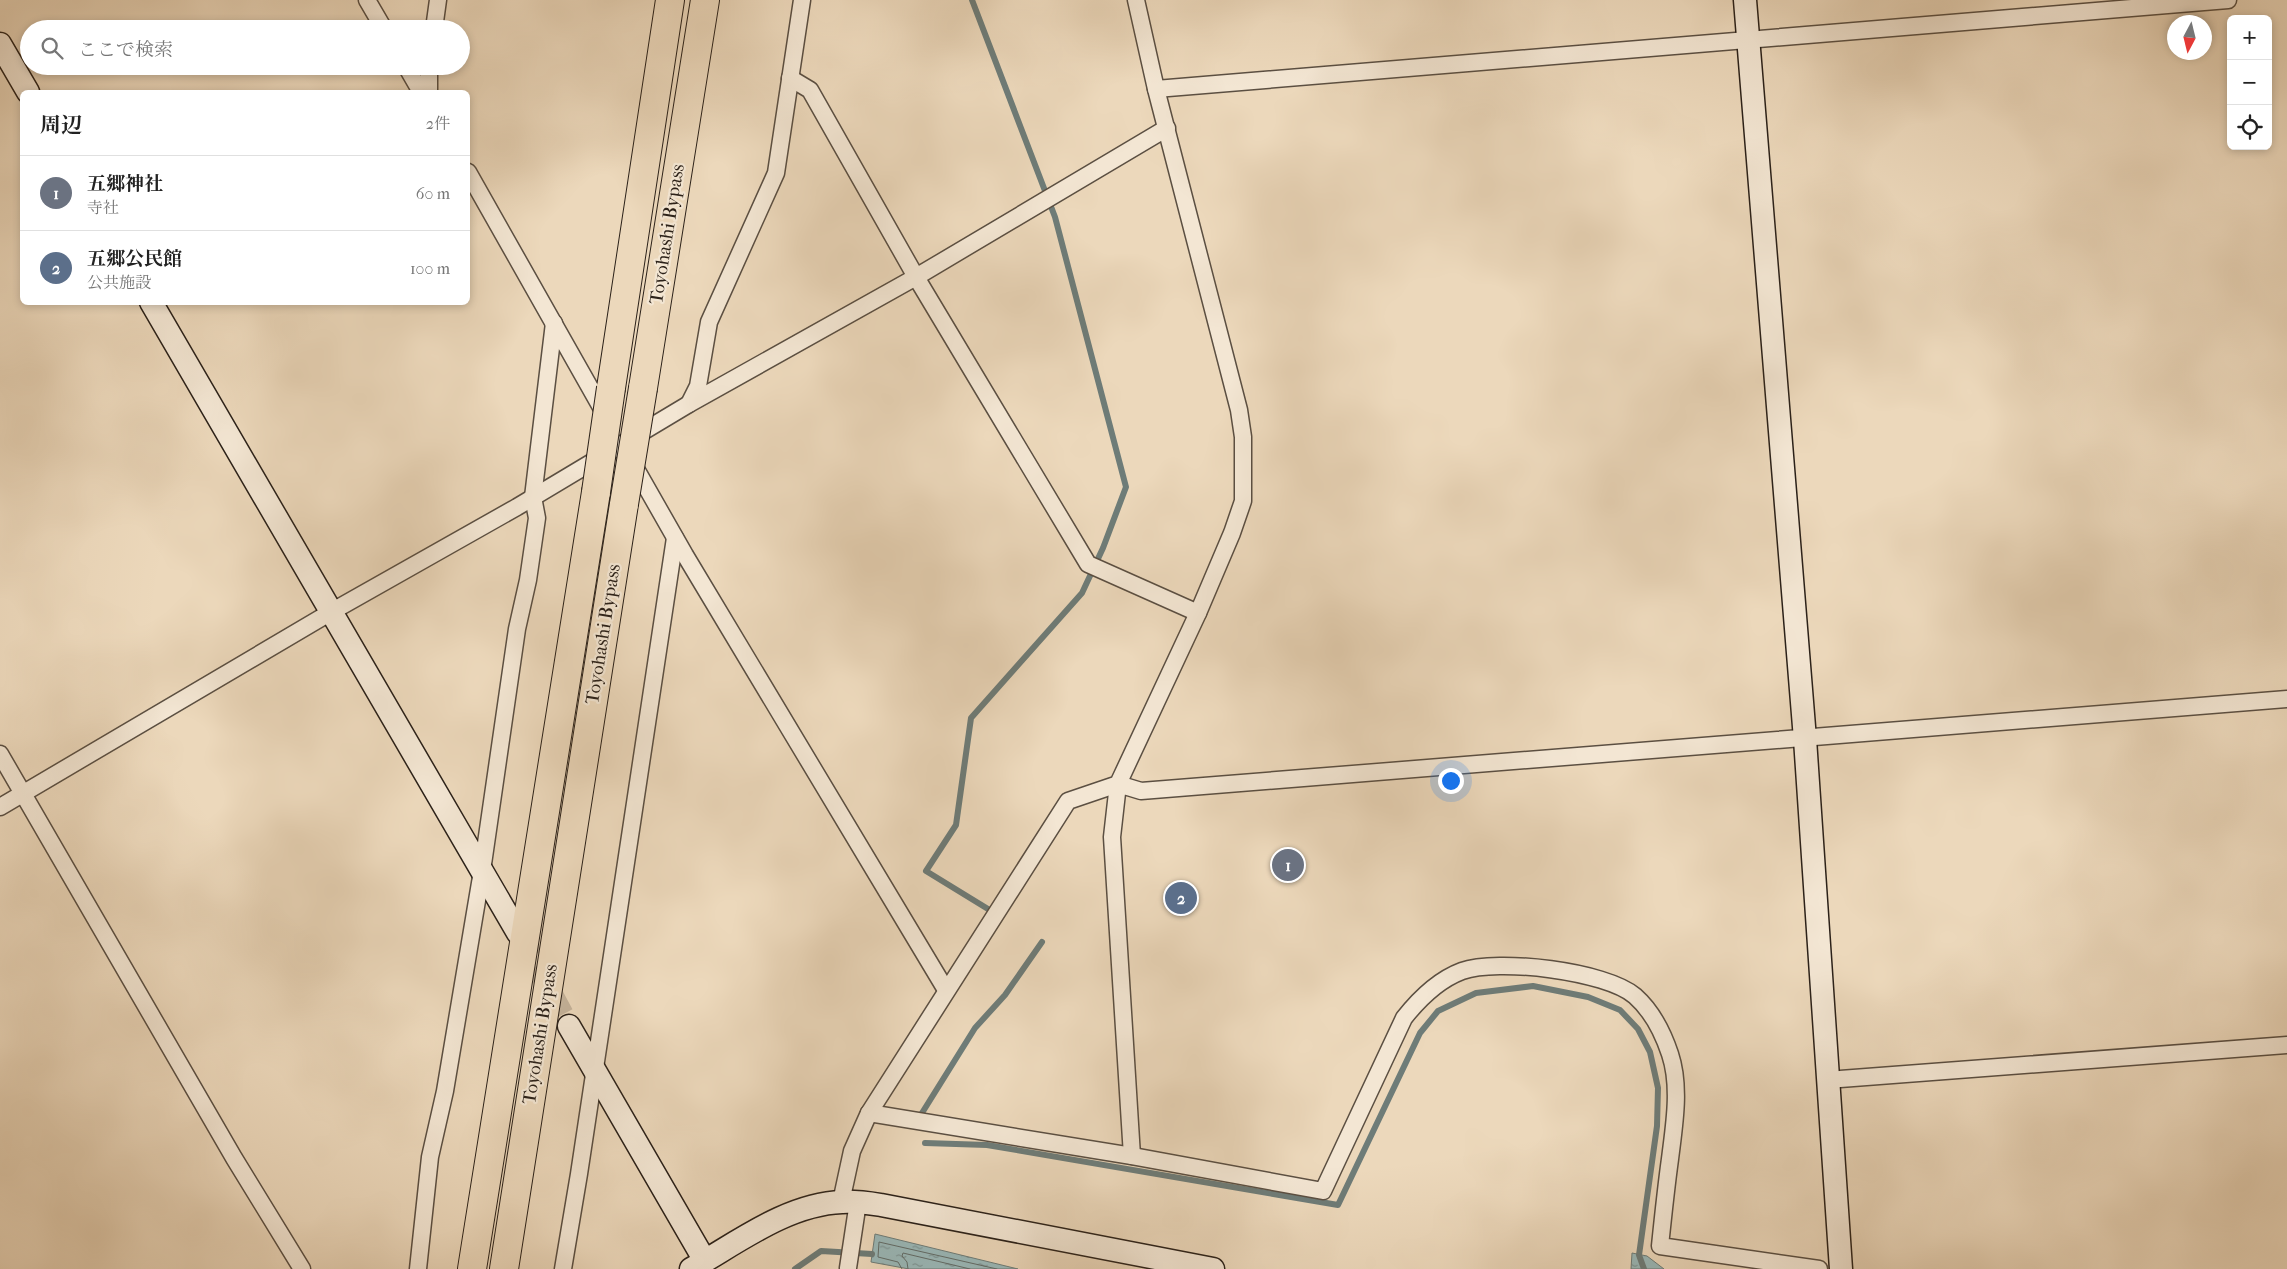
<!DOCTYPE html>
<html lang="ja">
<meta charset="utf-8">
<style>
body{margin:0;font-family:"IM FELL French Canon","Noto Serif JP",serif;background:#f6f6f6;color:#222}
.controls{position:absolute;right:15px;top:15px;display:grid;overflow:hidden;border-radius:8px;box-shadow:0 2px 8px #0003}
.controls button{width:45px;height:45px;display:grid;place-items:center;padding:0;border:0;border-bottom:1px solid #e0e0e0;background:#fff;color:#222;font:25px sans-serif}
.compass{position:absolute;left:2167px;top:15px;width:45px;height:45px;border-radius:50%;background:#fff;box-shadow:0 2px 8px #0003;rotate:187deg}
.you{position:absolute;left:1450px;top:780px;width:18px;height:18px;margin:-12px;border:4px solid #fff;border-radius:50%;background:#1a73e8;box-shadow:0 0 0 8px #1a73e833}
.badge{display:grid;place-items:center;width:32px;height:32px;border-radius:50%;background:#8f2418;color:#fff;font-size:16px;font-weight:700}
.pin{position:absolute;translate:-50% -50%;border:2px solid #fff;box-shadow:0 1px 5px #0006}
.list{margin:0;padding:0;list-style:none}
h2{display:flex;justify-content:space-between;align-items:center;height:65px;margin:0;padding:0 20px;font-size:21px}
h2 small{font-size:16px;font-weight:400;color:#767676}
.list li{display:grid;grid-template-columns:32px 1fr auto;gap:15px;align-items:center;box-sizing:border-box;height:75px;padding:0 20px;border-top:1px solid #e0e0e0}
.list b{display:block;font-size:19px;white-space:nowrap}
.list p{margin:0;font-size:16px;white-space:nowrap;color:#767676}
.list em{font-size:16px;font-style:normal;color:#767676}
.icon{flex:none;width:28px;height:28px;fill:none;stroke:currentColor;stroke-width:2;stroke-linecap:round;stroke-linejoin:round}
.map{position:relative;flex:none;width:2287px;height:1269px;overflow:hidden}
.search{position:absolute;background:#fff;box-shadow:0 2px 8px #0003;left:20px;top:20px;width:450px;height:55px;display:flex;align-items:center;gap:12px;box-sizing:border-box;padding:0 18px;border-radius:28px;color:#767676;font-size:19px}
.panel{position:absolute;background:#fff;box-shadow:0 2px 8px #0003;left:20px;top:90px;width:450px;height:215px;border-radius:8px}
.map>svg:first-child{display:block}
.water{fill:url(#water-ripples);stroke:#6e7c78}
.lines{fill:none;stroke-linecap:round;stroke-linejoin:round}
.shore{stroke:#626c68;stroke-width:1}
.stream{stroke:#6e7c78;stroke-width:6}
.secondary-tunnel{stroke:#c5b39b;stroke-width:22;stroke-dasharray:22 11;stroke-linecap:butt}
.street-casing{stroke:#5b4f42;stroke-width:19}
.secondary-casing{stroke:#2b2119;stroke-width:25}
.highway-casing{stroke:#2b2119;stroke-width:30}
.street{stroke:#f3e6d3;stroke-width:16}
.secondary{stroke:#f3e6d3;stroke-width:22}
.highway{stroke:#ecd8bb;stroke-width:28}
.highway-bridge-casing{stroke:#2b2119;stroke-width:30;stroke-linecap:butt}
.highway-bridge{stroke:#ecd8bb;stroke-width:28}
.labels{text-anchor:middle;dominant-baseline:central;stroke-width:4.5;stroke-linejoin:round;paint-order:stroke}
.street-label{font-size:19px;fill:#2b2119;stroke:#f3e6d3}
</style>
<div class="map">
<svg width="2287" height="1269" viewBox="0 0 2287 1269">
<defs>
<pattern id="water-ripples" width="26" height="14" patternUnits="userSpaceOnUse" patternTransform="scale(1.25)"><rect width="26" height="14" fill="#9ab8b8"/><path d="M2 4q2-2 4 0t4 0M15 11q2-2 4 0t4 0" fill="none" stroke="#7e9595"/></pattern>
</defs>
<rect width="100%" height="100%" fill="#ecd8bb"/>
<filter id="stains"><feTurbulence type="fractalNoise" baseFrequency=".004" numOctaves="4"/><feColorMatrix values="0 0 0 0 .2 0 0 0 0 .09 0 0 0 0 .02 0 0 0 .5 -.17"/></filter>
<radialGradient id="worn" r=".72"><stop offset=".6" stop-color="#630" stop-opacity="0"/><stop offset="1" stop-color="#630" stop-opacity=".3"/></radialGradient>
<!-- water -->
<g class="water">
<path d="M875,1234L1018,1269H909L871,1262Z"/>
<path d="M1632,1253L1647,1256L1664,1269H1631Z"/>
</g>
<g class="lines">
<!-- shore -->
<g class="shore">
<path d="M902,1269L898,1262L878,1257L879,1242L997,1269"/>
<path d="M908,1269L907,1262L902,1256L903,1253L970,1269"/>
</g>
<!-- stream -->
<g class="stream">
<path d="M972,0L1055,217L1126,487L1103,548L1082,593L971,718L956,825L926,871L988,909"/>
<path d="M922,1113L975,1028L1005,995L1042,942"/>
<path d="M925,1143L987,1145L1338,1205L1420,1033L1438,1011L1476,993L1533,986L1588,997L1620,1010L1638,1029L1650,1052L1658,1088L1657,1126L1639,1255L1644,1269"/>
<path d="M795,1269L821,1251L872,1254"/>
</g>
<!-- secondary-tunnel -->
<path class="secondary-tunnel" d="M521,937L569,1026"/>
<!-- street casing -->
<g class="street-casing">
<g id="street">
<path d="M367,0L384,29"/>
<path d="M434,29L438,0"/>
<path d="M406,66L421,92"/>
<path d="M790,78L810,90L916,277L1088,564L1198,613"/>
<path d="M1156,89L2228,0"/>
<path d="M429,92V66"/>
<path d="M468,172L606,416"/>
<path d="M689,404L698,386L709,322L776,173L802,0"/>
<path d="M632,462L685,555L946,990"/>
<path d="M0,754L234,1158L302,1269"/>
<path d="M0,807L331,612L517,507L689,404L916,277L1167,128"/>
<path d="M1827,1080L2287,1045"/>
<path d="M869,1113L1132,1156L1323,1191L1404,1018C1419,999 1438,980 1462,971C1497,958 1606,971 1635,996C1652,1011 1663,1033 1670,1054C1681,1087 1674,1126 1670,1159C1666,1188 1663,1217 1660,1246L1819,1269"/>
<path d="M1132,1156L1112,837L1118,784L1141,791L2287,699"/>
<path d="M841,1202L852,1151L869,1113L1068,801L1118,784L1198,613L1232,533L1243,501V437L1239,410L1156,89L1136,0"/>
<path d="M848,1268L858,1202"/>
<path d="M418,1269L430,1157L445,1091L482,871L517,629L528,580L537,518L533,497L554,323"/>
<path d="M563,1269L579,1174L675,538"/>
</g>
</g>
<!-- secondary casing -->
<g class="secondary-casing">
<g id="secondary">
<path d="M1745,0L1805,739L1841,1269"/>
<path d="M0,44L28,92"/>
<path d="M151,302L518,933"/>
<path d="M569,1026L705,1261"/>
<path d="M691,1269C737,1243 787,1204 842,1202C855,1201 868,1203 881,1205L1213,1269"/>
</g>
</g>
<!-- highway casing -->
<g class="highway-casing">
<g id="highway">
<path d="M611,388L670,0"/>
<path d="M643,388L705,0"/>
<path d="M472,1269L596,492"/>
<path d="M504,1269L624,504"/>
</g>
</g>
<!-- street -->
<use href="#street" class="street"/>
<!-- secondary -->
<use href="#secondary" class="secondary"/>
<!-- highway -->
<use href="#highway" class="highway"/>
<!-- highway-bridge casing -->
<g class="highway-bridge-casing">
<g id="highway-bridge">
<path d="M596,492L611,388"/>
<path d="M624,504L643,388"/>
</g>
</g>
<!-- highway-bridge -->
<use href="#highway-bridge" class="highway-bridge"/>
</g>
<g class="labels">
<!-- street labels -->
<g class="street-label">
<text transform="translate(667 234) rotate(-81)">Toyohashi Bypass</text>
<text transform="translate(603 634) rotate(-81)">Toyohashi Bypass</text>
<text transform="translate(540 1034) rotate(-81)">Toyohashi Bypass</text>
</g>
</g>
<rect width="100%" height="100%" filter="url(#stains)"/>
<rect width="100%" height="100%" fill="url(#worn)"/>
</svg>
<div class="controls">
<button>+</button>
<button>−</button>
<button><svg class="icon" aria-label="locate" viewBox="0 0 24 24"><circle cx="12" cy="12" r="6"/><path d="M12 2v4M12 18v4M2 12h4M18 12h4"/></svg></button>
</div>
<svg class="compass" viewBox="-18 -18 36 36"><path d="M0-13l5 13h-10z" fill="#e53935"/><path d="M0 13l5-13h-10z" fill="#767676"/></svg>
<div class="you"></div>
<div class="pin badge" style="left:1288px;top:865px;background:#6b7280">1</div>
<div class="pin badge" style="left:1181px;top:898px;background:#5c6f8a">2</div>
<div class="search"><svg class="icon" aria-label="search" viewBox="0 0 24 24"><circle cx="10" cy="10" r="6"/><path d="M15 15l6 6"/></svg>ここで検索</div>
<section class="panel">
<h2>周辺<small>2件</small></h2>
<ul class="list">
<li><span class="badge" style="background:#6b7280">1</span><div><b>五郷神社</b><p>寺社</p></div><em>60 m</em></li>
<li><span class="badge" style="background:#5c6f8a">2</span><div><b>五郷公民館</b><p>公共施設</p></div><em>100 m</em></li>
</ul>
</section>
</div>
